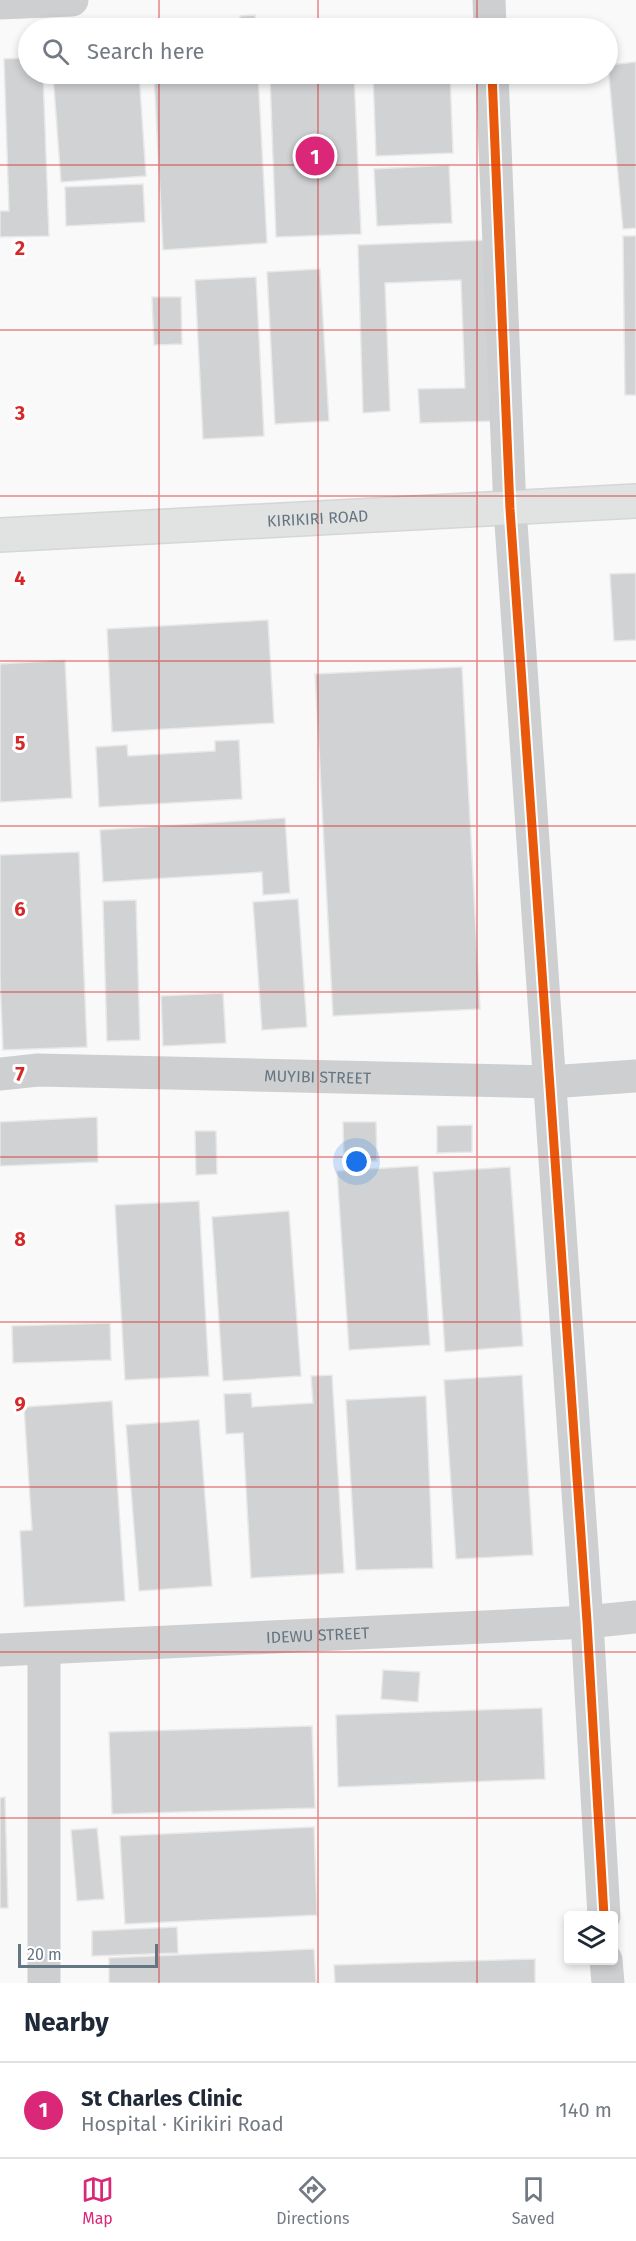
<!DOCTYPE html>
<meta charset="utf-8">
<style>
body{margin:0;font-family:"Fira Sans",sans-serif;background:#f2f2f3;color:#1f2937}
.controls{position:absolute;right:18px;bottom:18px;display:grid;overflow:hidden;border-radius:6px;box-shadow:0 3px 9px #0003}
.controls button{width:54px;height:54px;display:grid;place-items:center;padding:0;border:0;border-bottom:2px solid #e0e1e3;background:#fff;color:#1f2937;font:30px sans-serif}
.scale{position:absolute;left:18px;bottom:15px;width:140px;box-sizing:border-box;padding-left:6px;border:3px solid #657683;border-top:0;font-size:16px;line-height:21px;white-space:nowrap;color:#657683;-webkit-text-stroke:4px #fff;paint-order:stroke}
.you{position:absolute;left:357px;top:1162px;width:21px;height:21px;margin:-15px;border:4px solid #fff;border-radius:50%;background:#1a73e8;box-shadow:0 0 0 9px #1a73e833}
.badge{display:grid;place-items:center;width:39px;height:39px;border-radius:50%;background:#db2777;color:#fff;font-size:20px;font-weight:700}
.pin{position:absolute;translate:-50% -50%;border:3px solid #fff;box-shadow:0 2px 6px #0006}
.list{margin:0;padding:0;list-style:none}
h2{display:flex;justify-content:space-between;align-items:center;height:78px;margin:0;padding:0 24px;font-size:26px}
h2 small{font-size:20px;font-weight:400;color:#747a83}
.list li{display:grid;grid-template-columns:39px 1fr auto;gap:18px;align-items:center;box-sizing:border-box;height:96px;padding:0 24px;border-top:2px solid #e0e1e3}
.list b{display:block;font-size:22px;white-space:nowrap}
.list p{margin:0;font-size:20px;white-space:nowrap;color:#747a83}
.list em{font-size:20px;font-style:normal;color:#747a83}
.icon{flex:none;width:33px;height:33px;fill:none;stroke:currentColor;stroke-width:2;stroke-linecap:round;stroke-linejoin:round}
.map{position:relative;flex:none;width:636px;height:1983px;overflow:hidden}
.search{position:absolute;background:#fff;box-shadow:0 3px 9px #0003;left:18px;right:18px;top:18px;height:66px;display:flex;align-items:center;gap:15px;box-sizing:border-box;padding:0 21px;border-radius:33px;color:#747a83;font-size:22px}
.sheet{height:174px;background:#fff}
nav{display:flex;justify-content:space-around;align-items:center;box-sizing:border-box;height:84px;border-top:2px solid #e0e1e3;background:#fff;font-size:16px;color:#747a83}
nav a{display:grid;justify-items:center;gap:3px}
nav .on{color:#db2777}
.map>svg:first-child{display:block}
.building{fill:#d0d2d3;stroke:#e8e8e8;stroke-width:1.5}
.lines{fill:none;stroke-linecap:round;stroke-linejoin:round}
.major-casing{stroke:#d5d6d7;stroke-width:36}
.minor{stroke:#cecfd0;stroke-width:33}
.major{stroke:#e1e2e2;stroke-width:33}
.cycleway-casing{stroke:#fff;stroke-width:13}
.cycleway{stroke:#e8590c;stroke-width:9}
.grid{fill:none;stroke:#d62828;stroke-width:1.5;stroke-opacity:0.55}
.labels{text-anchor:middle;dominant-baseline:central;stroke-width:6;stroke-linejoin:round;paint-order:stroke}
.street-label{font-size:16px;fill:#657683;stroke:#fff}
.grid-label{font-size:20px;text-anchor:middle;font-weight:bold;fill:#d62828;stroke:#fff;stroke-width:6;stroke-linejoin:round;paint-order:stroke}
</style>
<div class="map">
<svg width="636" height="1983" viewBox="0 0 636 1983">
<rect width="100%" height="100%" fill="#f9f9f9"/>
<!-- building -->
<g class="building">
<path d="M255,15L256,28H241L240,16Z"/>
<path d="M23,39H28V74H43L49,236L0,237V211H9L4,59L24,58Z"/>
<path d="M636,62V228L623,229L608,65Z"/>
<path d="M53,74H139L146,176L61,182Z"/>
<path d="M154,74H258L267,243L163,250Z"/>
<path d="M354,74L361,234L276,237L270,77Z"/>
<path d="M373,74H450L453,153L376,156Z"/>
<path d="M449,165L452,223L377,226L374,169Z"/>
<path d="M143,184L145,222L66,226L65,187Z"/>
<path d="M623,236H636V395H625Z"/>
<path d="M489,240L496,421L420,423L418,389L465,388L461,280L385,283L390,411L363,413L358,245Z"/>
<path d="M320,269L329,421L275,424L267,272Z"/>
<path d="M256,277L264,436L203,439L195,280Z"/>
<path d="M152,297H181L182,344L154,345Z"/>
<path d="M636,573V640L614,641L610,574Z"/>
<path d="M268,620L274,723L112,732L107,629Z"/>
<path d="M65,660L72,798L0,802V664Z"/>
<path d="M462,667L480,1009L333,1016L315,674Z"/>
<path d="M239,740L242,799L99,807L96,747L127,745L128,756L215,751V741Z"/>
<path d="M285,818L290,893L263,895L262,872L103,882L100,830Z"/>
<path d="M79,852L87,1047L3,1050L0,977V855Z"/>
<path d="M298,899L307,1027L262,1030L253,902Z"/>
<path d="M136,900L140,1040L107,1041L103,901Z"/>
<path d="M223,993L226,1043L163,1046L161,996Z"/>
<path d="M97,1117L98,1162L0,1166V1122Z"/>
<path d="M343,1122H376L377,1161H344Z"/>
<path d="M472,1125V1152L437,1153V1126Z"/>
<path d="M195,1131H216L217,1174L196,1175Z"/>
<path d="M418,1166L430,1345L349,1350L337,1171Z"/>
<path d="M510,1167L523,1346L445,1352L433,1172Z"/>
<path d="M199,1201L209,1376L125,1380L115,1205Z"/>
<path d="M289,1211L301,1376L223,1381L212,1217Z"/>
<path d="M110,1323L111,1360L13,1363L12,1326Z"/>
<path d="M332,1375L344,1573L251,1578L243,1433L226,1434L224,1394L251,1393L252,1407L313,1403L311,1376Z"/>
<path d="M522,1375L533,1555L456,1559L444,1380Z"/>
<path d="M426,1396L433,1568L356,1570L346,1400Z"/>
<path d="M112,1401L125,1601L24,1607L20,1531L32,1530L24,1407Z"/>
<path d="M199,1420L212,1586L139,1591L126,1425Z"/>
<path d="M383,1670L420,1672L418,1702L381,1699Z"/>
<path d="M542,1708L545,1779L338,1787L336,1715Z"/>
<path d="M312,1726L315,1808L112,1814L109,1732Z"/>
<path d="M5,1797L8,1908H0V1798Z"/>
<path d="M314,1827L317,1915L125,1924L120,1836Z"/>
<path d="M97,1828L104,1899L77,1901L71,1830Z"/>
<path d="M177,1927L178,1953L92,1956V1931Z"/>
<path d="M314,1949L316,1983H109V1958Z"/>
<path d="M535,1959V1983H335L334,1965Z"/>
</g>
<g class="lines">
<!-- major casing -->
<g class="major-casing">
<g id="major">
<path id="s3" d="M0,535L636,501"/>
</g>
</g>
<!-- minor -->
<g class="minor">
<path d="M489,0L490,28"/>
<path d="M0,3L72,0"/>
<path d="M492,74L510,509L587,1622L604,1916"/>
<path id="s1" d="M0,1074L38,1070L550,1082L636,1076"/>
<path d="M44,1649V1983"/>
<path id="s2" d="M0,1650L587,1622L636,1617"/>
<path d="M606,1960L608,1983"/>
</g>
<!-- major -->
<use href="#major" class="major"/>
<!-- cycleway casing -->
<g class="cycleway-casing">
<path id="cycleway" d="M492,74L510,509L587,1622L604,1916"/>
</g>
<!-- cycleway -->
<use href="#cycleway" class="cycleway"/>
</g>
<!-- grid -->
<path class="grid" d="M159,0V28M318,0V28M477,0V28M159,74V1983M318,74V1983M477,74V1983M0,165H636M0,330H636M0,496H636M0,661H636M0,826H636M0,992H636M0,1157H636M0,1322H636M0,1487H636M0,1652H636M0,1818H636"/>
<g class="labels">
<!-- street labels -->
<g class="street-label">
<text stroke="none"><textPath href="#s3" startOffset="318">KIRIKIRI ROAD</textPath></text>
<text stroke="none"><textPath href="#s1" startOffset="318">MUYIBI STREET</textPath></text>
<text stroke="none"><textPath href="#s2" startOffset="318">IDEWU STREET</textPath></text>
</g>
</g>
<g class="grid-label">
<text x="20" y="255">2</text>
<text x="20" y="420">3</text>
<text x="20" y="585">4</text>
<text x="20" y="750">5</text>
<text x="20" y="916">6</text>
<text x="20" y="1081">7</text>
<text x="20" y="1246">8</text>
<text x="20" y="1411">9</text>
</g>
</svg>
<div class="controls">
<button><svg class="icon" aria-label="layers" viewBox="0 0 24 24"><path d="M12 4l9 5-9 5-9-5zM3 14l9 5 9-5"/></svg></button>
</div>
<div class="scale">20 m</div>
<div class="you"></div>
<div class="pin badge" style="left:315px;top:156px">1</div>
<div class="search"><svg class="icon" aria-label="search" viewBox="0 0 24 24"><circle cx="10" cy="10" r="6"/><path d="M15 15l6 6"/></svg>Search here</div>
</div>
<section class="sheet">
<h2>Nearby<small></small></h2>
<ul class="list">
<li><span class="badge">1</span><div><b>St Charles Clinic</b><p>Hospital · Kirikiri Road</p></div><em>140 m</em></li>
</ul>
</section>
<nav>
<a class="on"><svg class="icon" aria-label="map" viewBox="0 0 24 24"><path d="M3 6l6-2 6 2 6-2v14l-6 2-6-2-6 2zM9 4v14M15 6v14"/></svg>Map</a>
<a><svg class="icon" aria-label="directions" viewBox="0 0 24 24"><path d="M12 3l9 9-9 9-9-9zM9 14v-3h6M13 9l2 2-2 2"/></svg>Directions</a>
<a><svg class="icon" aria-label="saved" viewBox="0 0 24 24"><path d="M7 4h10v16l-5-4-5 4z"/></svg>Saved</a>
</nav>
